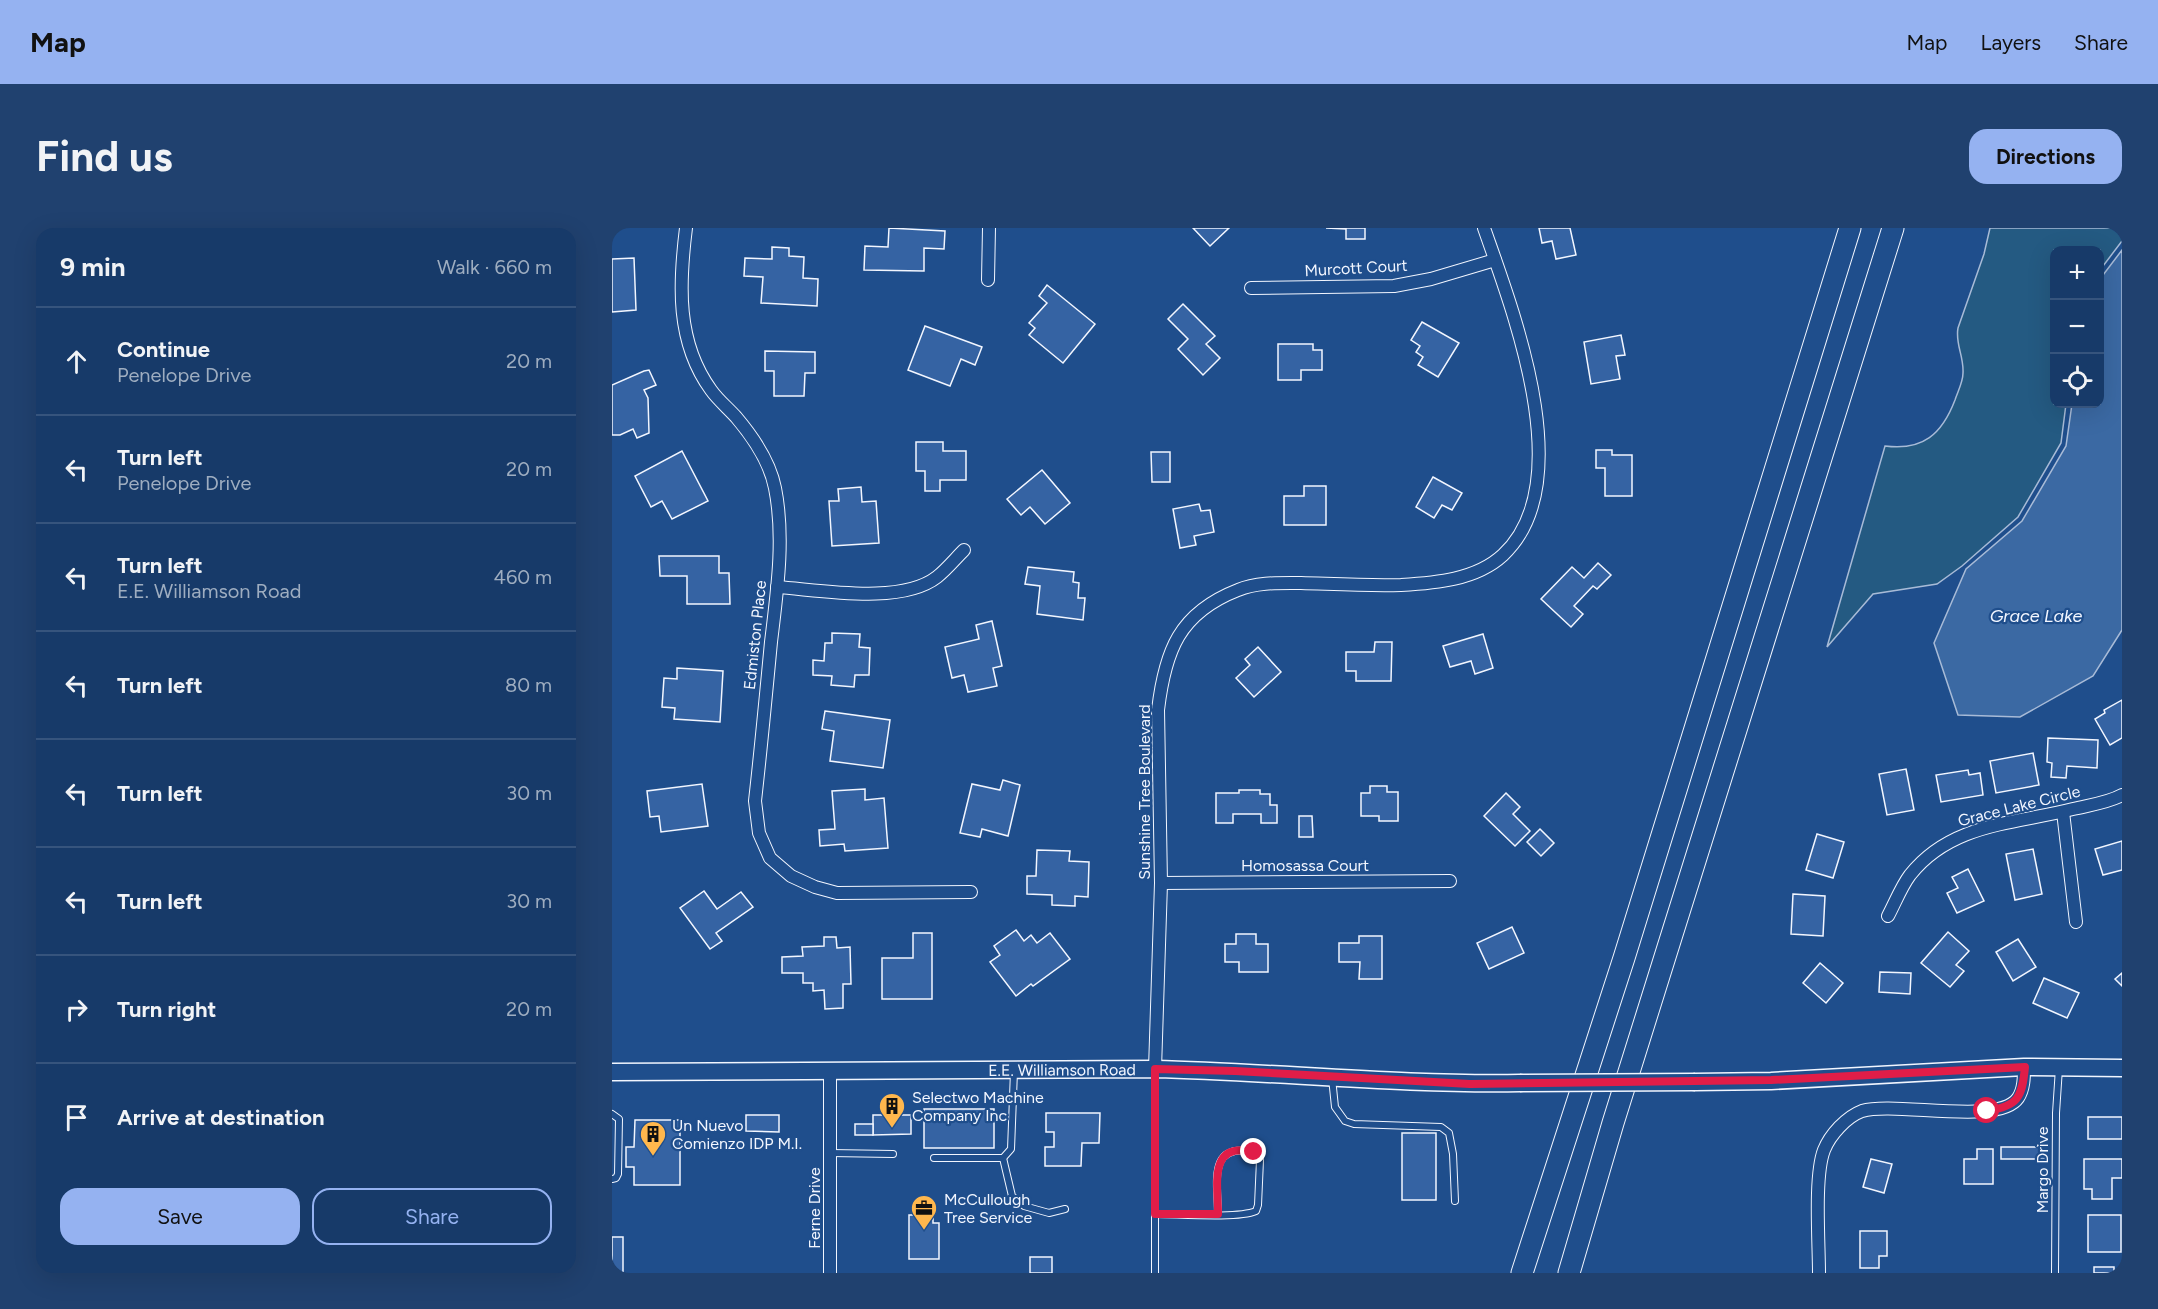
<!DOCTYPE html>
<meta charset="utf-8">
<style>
body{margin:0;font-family:Figtree,sans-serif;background:#20416f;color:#f1f3f6}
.controls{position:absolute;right:18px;top:18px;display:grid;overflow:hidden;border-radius:12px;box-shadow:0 6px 24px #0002}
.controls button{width:54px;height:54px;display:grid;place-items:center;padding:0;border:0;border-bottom:2px solid #36547d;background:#173a69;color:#f1f3f6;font:30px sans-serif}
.stop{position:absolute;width:18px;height:18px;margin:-14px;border:4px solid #e11d48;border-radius:50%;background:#fff}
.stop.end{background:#e11d48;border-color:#fff;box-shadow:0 2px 6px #0008}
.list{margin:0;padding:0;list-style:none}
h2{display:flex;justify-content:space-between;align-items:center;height:78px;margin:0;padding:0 24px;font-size:26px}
h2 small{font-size:20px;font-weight:400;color:#9eadc0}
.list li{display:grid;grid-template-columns:39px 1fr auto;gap:18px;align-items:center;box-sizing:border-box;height:108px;padding:0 24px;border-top:2px solid #36547d}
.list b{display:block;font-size:22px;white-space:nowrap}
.list p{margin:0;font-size:20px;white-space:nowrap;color:#9eadc0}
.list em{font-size:20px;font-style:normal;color:#9eadc0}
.actions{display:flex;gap:12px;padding:18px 24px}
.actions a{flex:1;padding:14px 0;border:2px solid #95b2f1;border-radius:18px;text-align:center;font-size:21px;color:#95b2f1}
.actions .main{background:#95b2f1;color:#111}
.icon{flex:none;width:33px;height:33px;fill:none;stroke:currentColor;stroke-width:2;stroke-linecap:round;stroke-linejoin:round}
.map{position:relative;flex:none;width:1510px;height:1045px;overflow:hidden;border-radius:18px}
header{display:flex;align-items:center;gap:36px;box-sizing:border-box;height:84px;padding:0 30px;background:#95b2f1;color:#111}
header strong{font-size:28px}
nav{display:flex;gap:33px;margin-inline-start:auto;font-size:21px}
.intro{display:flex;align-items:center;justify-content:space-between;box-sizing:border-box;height:144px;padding:0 36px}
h1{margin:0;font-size:42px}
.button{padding:15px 27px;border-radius:18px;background:#95b2f1;color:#111;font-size:21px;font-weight:700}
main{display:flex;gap:36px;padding:0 36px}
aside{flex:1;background:#173a69;border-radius:18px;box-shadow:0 6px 24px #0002}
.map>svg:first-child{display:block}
.green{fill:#245a82;stroke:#a8bbd7;stroke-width:1.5}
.water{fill:#3b69a3;stroke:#a8bbd7;stroke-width:1.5}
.building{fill:#3563a3;stroke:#f2f6ff;stroke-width:1.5}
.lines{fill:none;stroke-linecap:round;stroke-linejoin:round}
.lane-casing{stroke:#f2f6ff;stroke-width:8}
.street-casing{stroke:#f2f6ff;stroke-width:14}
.secondary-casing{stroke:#f2f6ff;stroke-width:19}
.highway-casing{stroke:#f2f6ff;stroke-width:23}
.lane{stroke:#1f4e8c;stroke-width:6}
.street{stroke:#1f4e8c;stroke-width:12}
.secondary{stroke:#1f4e8c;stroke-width:16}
.highway{stroke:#1f4e8c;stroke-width:21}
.secondary-bridge-casing{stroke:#f2f6ff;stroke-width:19;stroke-linecap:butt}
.secondary-bridge{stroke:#1f4e8c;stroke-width:16}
.route{stroke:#e11d48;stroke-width:8}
.labels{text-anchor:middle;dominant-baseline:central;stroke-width:4.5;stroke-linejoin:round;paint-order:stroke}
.street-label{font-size:16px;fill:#f2f6ff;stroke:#1f4e8c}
.poi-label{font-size:16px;fill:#f2f6ff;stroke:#1f4e8c;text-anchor:start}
.water-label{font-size:18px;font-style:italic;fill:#f2f6ff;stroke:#1f4e8c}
</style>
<header>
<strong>Map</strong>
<nav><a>Map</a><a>Layers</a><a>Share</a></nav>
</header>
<div class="intro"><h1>Find us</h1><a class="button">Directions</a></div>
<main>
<aside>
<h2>9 min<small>Walk · 660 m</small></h2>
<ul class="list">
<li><svg class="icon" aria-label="ahead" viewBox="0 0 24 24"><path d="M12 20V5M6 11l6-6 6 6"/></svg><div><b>Continue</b><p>Penelope Drive</p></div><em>20 m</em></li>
<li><svg class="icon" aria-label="left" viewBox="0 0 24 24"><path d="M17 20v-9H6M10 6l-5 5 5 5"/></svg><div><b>Turn left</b><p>Penelope Drive</p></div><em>20 m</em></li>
<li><svg class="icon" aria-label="left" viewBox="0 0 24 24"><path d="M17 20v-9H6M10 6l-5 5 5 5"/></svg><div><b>Turn left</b><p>E.E. Williamson Road</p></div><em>460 m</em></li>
<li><svg class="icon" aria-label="left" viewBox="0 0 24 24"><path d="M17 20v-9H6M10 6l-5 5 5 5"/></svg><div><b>Turn left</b></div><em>80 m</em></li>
<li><svg class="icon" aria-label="left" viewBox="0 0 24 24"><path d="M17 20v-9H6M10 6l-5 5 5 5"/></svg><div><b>Turn left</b></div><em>30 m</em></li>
<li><svg class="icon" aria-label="left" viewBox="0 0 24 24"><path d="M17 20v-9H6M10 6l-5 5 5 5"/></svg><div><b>Turn left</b></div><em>30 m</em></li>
<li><svg class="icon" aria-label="right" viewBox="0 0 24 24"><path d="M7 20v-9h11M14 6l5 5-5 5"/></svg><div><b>Turn right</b></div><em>20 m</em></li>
<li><svg class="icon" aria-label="arrive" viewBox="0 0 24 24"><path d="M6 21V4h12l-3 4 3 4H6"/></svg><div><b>Arrive at destination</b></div></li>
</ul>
<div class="actions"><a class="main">Save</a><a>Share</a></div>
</aside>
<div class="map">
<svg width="1510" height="1045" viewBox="0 0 1510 1045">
<rect width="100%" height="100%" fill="#1f4e8c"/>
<!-- green -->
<path class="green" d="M1378,0H1510V13L1488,42V22H1442V176H1454L1449,215L1406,289L1350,338L1325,356L1261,366L1215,419L1273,218C1311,223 1330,206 1343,172C1346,163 1351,154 1351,145C1352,128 1343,116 1346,100L1372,26Z"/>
<!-- water -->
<path class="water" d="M1510,22V402L1481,448L1408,489L1346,487L1322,415L1354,341L1410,293L1454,218L1460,176H1488V51Z"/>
<!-- building -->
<g class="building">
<path d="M277,0L333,3L332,21L312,20V43L252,42L253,18L276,19Z"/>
<path d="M581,0H617L598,18Z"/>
<path d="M714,0H753V11H734V1Z"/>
<path d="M927,0H958L964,27L944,31L940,13L930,15Z"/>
<path d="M160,19L177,20V28L192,29L191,50L206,51L205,78L149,75L151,49L132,48L133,30L160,31Z"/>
<path d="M22,30L24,82L0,84V31Z"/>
<path d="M435,57L483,96L451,135L417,107L423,100L417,95L435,75L427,68Z"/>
<path d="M571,76L603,108L594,116L608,130L591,147L566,121L576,111L556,91Z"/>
<path d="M810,94L847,115L826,149L806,137L811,129L804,124L808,118L799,112Z"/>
<path d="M313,98L370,119L363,137L349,131L338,158L296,142Z"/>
<path d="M1009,107L1013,127L1004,128L1008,151L979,156L972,114Z"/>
<path d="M666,116H701V122H710V142H689V152H666Z"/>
<path d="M153,123L203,124V145H193L192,168H162V143H153Z"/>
<path d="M37,142L44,157L32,162L36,170L37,205L25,210L21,201L8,207H0V157L32,143Z"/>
<path d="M304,214H331V223H354V252H328V263H313V243H304Z"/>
<path d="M984,222H1000V227H1020V268H993V240H984Z"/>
<path d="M70,223L96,273L60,291L50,273L39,279L23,248Z"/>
<path d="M539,224H558V254H540Z"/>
<path d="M430,242L458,275L433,296L418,279L409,287L395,271Z"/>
<path d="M821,249L850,265L840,282L830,277L822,290L804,279Z"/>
<path d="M692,258H714V297H672V268H692Z"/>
<path d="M249,259L250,274L264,273L267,315L220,318L217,273H227L226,261Z"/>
<path d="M587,276L589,283L598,282L602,304L582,308L584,317L568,320L561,281Z"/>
<path d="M47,328H107V345H117L118,376H75V348H48Z"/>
<path d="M986,335L999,347L985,361L981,358L962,378L971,386L959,399L929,371L960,339L972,350Z"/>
<path d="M416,339L462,344L461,354L467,355L466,370H473L471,392L425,386L428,358L413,356Z"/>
<path d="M380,393L390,438L381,440L385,458L356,464L352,447L340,450L333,419L367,411L364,397Z"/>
<path d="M220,405L248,406L247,419L258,420L257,447H243L242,459L219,457L220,448L201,447V432L212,433L213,415H220Z"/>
<path d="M871,406L881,440L863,446L859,433L838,439L831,418Z"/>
<path d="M763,414H780L779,453H744V443H734V424H762Z"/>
<path d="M646,419L669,444L642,469L624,450L638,437L633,431Z"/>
<path d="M65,440L111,443L108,494L62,491L63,480L50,479L52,450L65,451Z"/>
<path d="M1510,472V510L1498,517L1483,491L1493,485L1492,482Z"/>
<path d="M213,483L278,492L271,540L218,533L222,503L210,501Z"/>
<path d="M1436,510L1486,512L1485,540L1455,538L1454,550L1439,549L1440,535L1435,534Z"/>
<path d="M1421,525L1427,557L1384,565L1378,533Z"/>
<path d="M1294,541L1302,582L1275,587L1267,546Z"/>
<path d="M1356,542L1357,547L1368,545L1371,567L1329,574L1324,547Z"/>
<path d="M391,552L408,557L396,608L370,601L368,609L348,605L360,556L388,562Z"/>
<path d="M90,556L96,598L49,604L47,588L38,589L35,563Z"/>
<path d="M758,558H775V564H786V593H767V588H749V565H758Z"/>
<path d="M253,561V572L272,570L276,620L233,623L232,616L208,618L207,602L223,601L220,563Z"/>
<path d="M627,562H648V566H658V577H665V595H649V586H621V595H604V565H627Z"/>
<path d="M894,565L908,579L901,586L918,603L903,618L872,588Z"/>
<path d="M687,588H700L701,609H687Z"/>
<path d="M928,601L942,615L929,628L915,614Z"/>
<path d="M1205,606L1232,614L1221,650L1194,642Z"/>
<path d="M1510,613V642L1491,647L1483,621Z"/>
<path d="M1421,621L1430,666L1403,672L1394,626Z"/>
<path d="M425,622L458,623L457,633L477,634L476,669L463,668V678L440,677V667L415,666V648H424Z"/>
<path d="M1356,641L1372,673L1345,685L1335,665L1346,660L1340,649Z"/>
<path d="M92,663L105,681L129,664L141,679L104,705L110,713L98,721L68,680Z"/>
<path d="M1181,666L1213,668L1211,708L1179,706Z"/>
<path d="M900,699L912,725L877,741L865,715Z"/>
<path d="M404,702L412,713L419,707L425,715L438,705L458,731L421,758L419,756L404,768L378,734L388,727L382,718Z"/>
<path d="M1336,704L1357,723L1344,737L1352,743L1338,759L1309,735Z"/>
<path d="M301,705H320V771H270V730H301Z"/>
<path d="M624,706H644V716H656V744H627V734H613V716H624Z"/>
<path d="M747,708H770V751H747L748,734H727V715H747Z"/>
<path d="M212,709H224L225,720L238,719L239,756H231V780L213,781L212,762L201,763V755H191V745H170V729L191,728L190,719L212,718Z"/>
<path d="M1406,711L1424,739L1401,753L1384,724Z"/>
<path d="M1208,735L1231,755L1214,775L1191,755Z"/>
<path d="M1268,744L1299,745L1298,766L1267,764Z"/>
<path d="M1510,745V758L1503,751Z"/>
<path d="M1432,750L1467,765L1455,790L1421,775Z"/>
<rect x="312" y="881" width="70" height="39"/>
<path d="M434,885H488L487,915H470L469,938H433V919H442V904H434Z"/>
<path d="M134,887H167V904L134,903Z"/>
<path d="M261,887H299V906L261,907Z"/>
<rect x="1476" y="889" width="34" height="22"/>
<path d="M23,892H68V957H22V939H14V919H22Z"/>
<rect x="243" y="896" width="18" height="11"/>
<rect x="790" y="905" width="34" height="67"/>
<rect x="1389" y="919" width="44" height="12"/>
<path d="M1365,921H1381V956H1352V931H1365Z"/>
<path d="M1259,931L1280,936L1272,965L1251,959Z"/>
<path d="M1472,931H1510V950H1500V971H1480V961H1472Z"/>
<path d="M297,987H321V995H327V1031H297Z"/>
<rect x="1476" y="987" width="33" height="37"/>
<path d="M1248,1003H1275V1028H1267V1040H1248Z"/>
<rect x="0" y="1009" width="11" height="36"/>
<rect x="418" y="1029" width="22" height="16"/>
<rect x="1482" y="1039" width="20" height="6"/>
</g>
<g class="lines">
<!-- lane casing -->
<g class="lane-casing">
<g id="lane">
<path d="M720,850L723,879L733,893L742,896L829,899L837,905L841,926L843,973"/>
<path d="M0,886L7,891L6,946L4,950L0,951"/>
<path d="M218,925L281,926"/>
<path d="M322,930H391L399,921L402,843"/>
<path d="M391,930L400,968L412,978L437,985L453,981"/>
<path d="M543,986C566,986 625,991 644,983L646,977L648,932L642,924C595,914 606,955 606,986"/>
<path d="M543,1045V842"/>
<path d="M1443,1045L1444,885L1447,840"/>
</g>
</g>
<!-- street casing -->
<g class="street-casing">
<g id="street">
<path d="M74,0C67,56 64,114 99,162C106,172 116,180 124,189C141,209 158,234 163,260C173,310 165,364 159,414C154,467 149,520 143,573L147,605L158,630L179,648L203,659L225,665L359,664"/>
<path d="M376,52L377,0"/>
<path d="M639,60L782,58L819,51L883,32"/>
<path d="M165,359C209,362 289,377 325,349C335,341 343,331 352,322"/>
<path d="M1451,584L1464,694"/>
<path d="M549,655L838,653"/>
<path d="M1276,688C1283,675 1289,659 1298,647C1339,595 1402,596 1461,581C1477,577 1496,575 1510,567"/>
<path d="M543,841L549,655L546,482C553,423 567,385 626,362C645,354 668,355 689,355C722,356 755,358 789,357C823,355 864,352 891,327C968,255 901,83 872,0"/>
<path d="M218,843V1045"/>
<path d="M1207,1045C1207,1014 1202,948 1212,922C1218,907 1234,889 1250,883C1283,873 1387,898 1406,870C1412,861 1412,849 1412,839"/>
</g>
</g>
<!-- secondary casing -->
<g class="secondary-casing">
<g id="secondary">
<path id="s1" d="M0,844L543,841C665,844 786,857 908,855"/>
<path d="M1083,854L1159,853L1412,839L1510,840"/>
</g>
</g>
<!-- highway casing -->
<g class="highway-casing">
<g id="highway">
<path d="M910,1045L1012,730L1238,0"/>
<path d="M957,1045L1001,895L1281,0"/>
</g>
</g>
<!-- lane -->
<use href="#lane" class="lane"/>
<!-- street -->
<use href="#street" class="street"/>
<!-- secondary -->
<use href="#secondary" class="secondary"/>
<!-- highway -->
<use href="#highway" class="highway"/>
<!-- secondary-bridge casing -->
<g class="secondary-bridge-casing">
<path id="secondary-bridge" d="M908,855L1083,854"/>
</g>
<!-- secondary-bridge -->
<use href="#secondary-bridge" class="secondary-bridge"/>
</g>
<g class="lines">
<!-- route -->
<path class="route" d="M642,924C596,913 606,956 606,986H543V841L623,843L858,856L1159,852L1413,839C1410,870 1406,878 1375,883"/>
</g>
<!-- icons -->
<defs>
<g id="building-pin" transform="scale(1.35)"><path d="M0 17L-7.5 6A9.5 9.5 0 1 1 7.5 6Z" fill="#ffb74d" stroke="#1f4e8c"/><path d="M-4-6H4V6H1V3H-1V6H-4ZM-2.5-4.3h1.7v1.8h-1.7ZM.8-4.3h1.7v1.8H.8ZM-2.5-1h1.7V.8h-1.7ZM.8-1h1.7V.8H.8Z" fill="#111"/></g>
<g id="office-pin" transform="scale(1.35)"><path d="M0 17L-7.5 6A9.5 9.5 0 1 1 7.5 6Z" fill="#ffb74d" stroke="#1f4e8c"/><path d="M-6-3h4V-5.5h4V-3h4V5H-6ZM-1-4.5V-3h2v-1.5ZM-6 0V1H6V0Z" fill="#111"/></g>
</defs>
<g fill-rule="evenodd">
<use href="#building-pin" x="280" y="878"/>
<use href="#building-pin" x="41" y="906"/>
<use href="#office-pin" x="312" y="980"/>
</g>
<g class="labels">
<!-- street labels -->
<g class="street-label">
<text transform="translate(744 40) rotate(-3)">Murcott Court</text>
<text transform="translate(143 407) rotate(-84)">Edmiston Place</text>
<text transform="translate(532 564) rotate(-90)">Sunshine Tree Boulevard</text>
<text transform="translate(1407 578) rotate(-14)">Grace Lake Circle</text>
<text x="693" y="637">Homosassa Court</text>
<text stroke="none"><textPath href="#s1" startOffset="450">E.E. Williamson Road</textPath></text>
<text transform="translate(1430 942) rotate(-90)">Margo Drive</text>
<text transform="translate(202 980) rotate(-90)">Ferne Drive</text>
</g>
<!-- poi labels -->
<g class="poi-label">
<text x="300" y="869">Selectwo Machine<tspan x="300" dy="18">Company Inc</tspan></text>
<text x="60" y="897">Un Nuevo<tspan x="60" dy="18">Comienzo IDP M.I.</tspan></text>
<text x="332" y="971">McCullough<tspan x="332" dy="18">Tree Service</tspan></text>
</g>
<!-- water labels -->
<g class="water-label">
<text x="1424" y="388">Grace Lake</text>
</g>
</g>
</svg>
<div class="controls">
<button>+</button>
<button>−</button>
<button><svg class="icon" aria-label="locate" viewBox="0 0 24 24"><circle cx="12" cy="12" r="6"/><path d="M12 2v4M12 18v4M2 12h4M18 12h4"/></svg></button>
</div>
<div class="stop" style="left:1375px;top:883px"></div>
<div class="stop end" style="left:642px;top:924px"></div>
</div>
</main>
